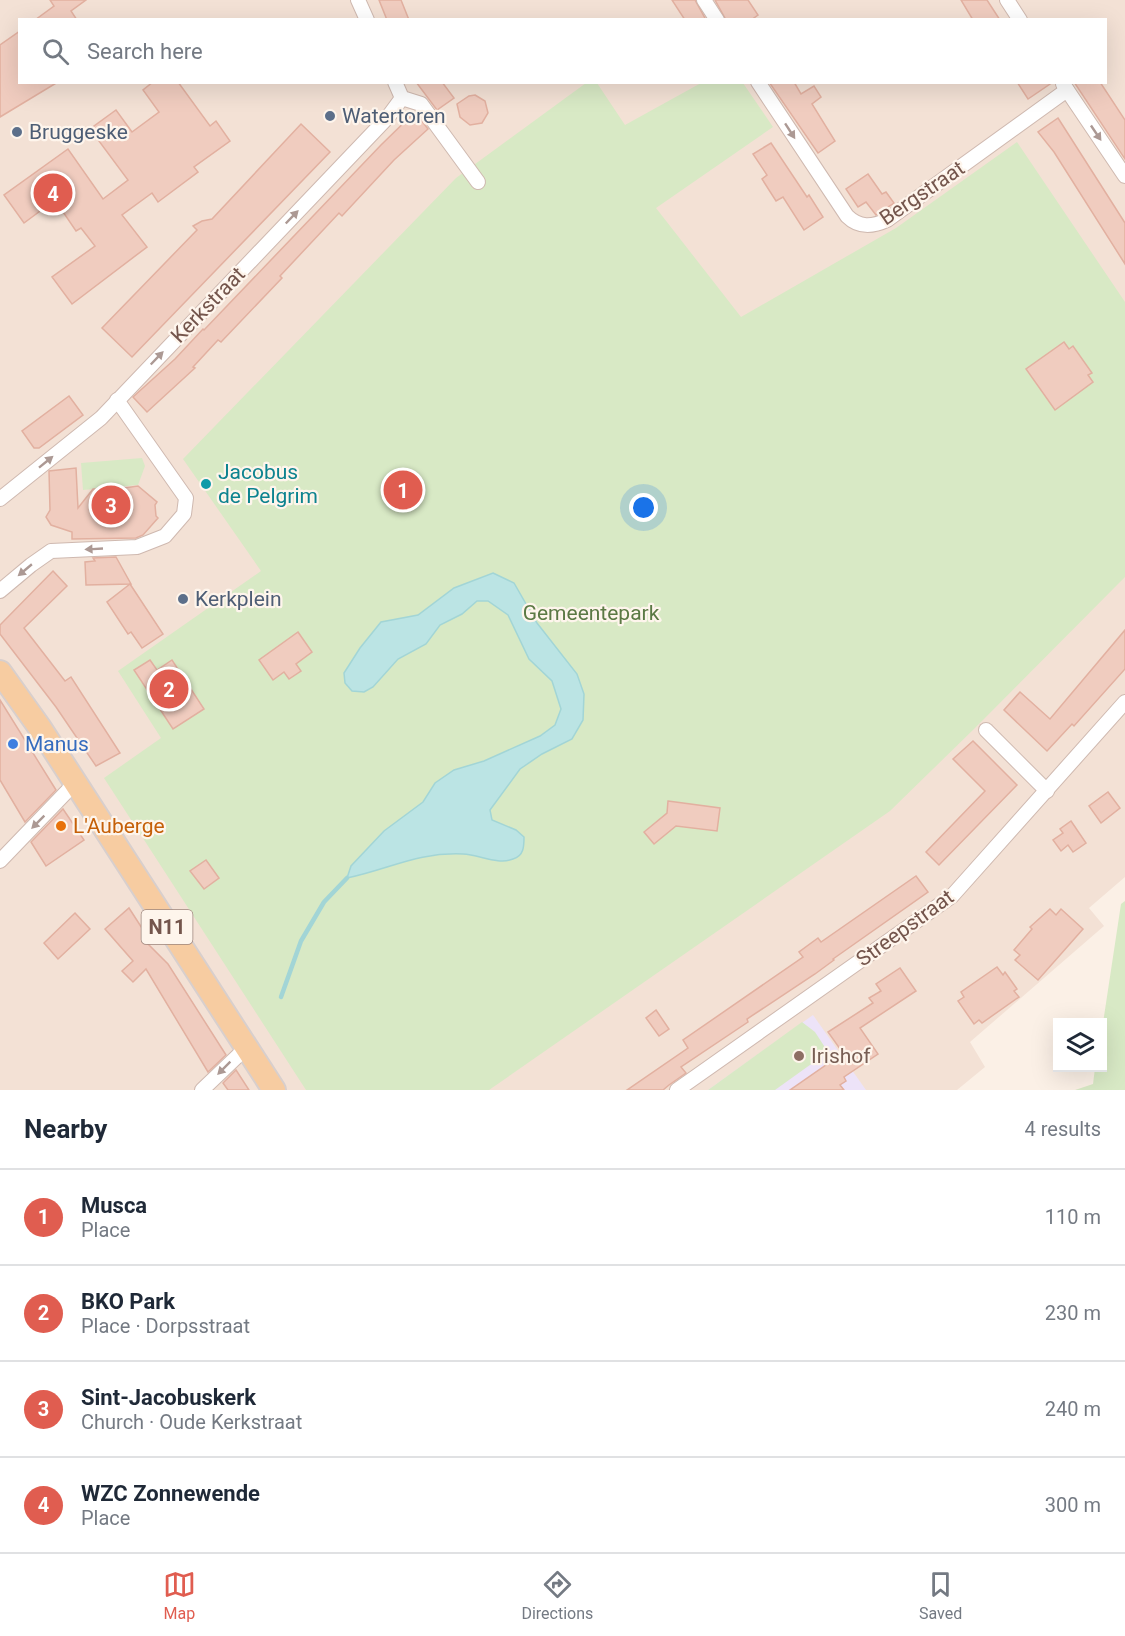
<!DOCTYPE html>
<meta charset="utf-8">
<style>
body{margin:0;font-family:Roboto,sans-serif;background:#f6f6f7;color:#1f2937}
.controls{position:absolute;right:18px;bottom:18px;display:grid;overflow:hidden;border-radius:0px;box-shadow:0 6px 24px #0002}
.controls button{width:54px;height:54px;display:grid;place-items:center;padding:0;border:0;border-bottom:2px solid #e0e1e3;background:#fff;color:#1f2937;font:30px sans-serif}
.you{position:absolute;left:644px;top:508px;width:21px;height:21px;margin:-15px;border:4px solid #fff;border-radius:50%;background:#1a73e8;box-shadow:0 0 0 9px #1a73e833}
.badge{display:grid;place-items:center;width:39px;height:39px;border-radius:50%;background:#e05d50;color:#fff;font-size:20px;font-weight:700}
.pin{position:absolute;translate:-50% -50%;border:3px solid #fff;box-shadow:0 2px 6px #0006}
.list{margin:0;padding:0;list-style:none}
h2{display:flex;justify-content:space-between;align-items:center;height:78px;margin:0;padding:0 24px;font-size:26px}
h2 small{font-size:20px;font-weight:400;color:#747a83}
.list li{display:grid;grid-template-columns:39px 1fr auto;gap:18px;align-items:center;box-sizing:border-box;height:96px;padding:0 24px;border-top:2px solid #e0e1e3}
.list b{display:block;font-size:22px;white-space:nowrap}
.list p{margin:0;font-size:20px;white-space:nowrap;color:#747a83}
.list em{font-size:20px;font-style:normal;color:#747a83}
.icon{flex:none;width:33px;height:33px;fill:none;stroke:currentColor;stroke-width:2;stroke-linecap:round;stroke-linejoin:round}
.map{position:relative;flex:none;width:1125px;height:1090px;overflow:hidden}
.search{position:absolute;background:#fff;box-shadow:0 6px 24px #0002;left:18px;right:18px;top:18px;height:66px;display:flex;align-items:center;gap:15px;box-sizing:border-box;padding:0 21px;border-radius:0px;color:#747a83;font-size:22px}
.sheet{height:462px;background:#fff}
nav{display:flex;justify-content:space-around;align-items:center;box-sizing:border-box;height:84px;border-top:2px solid #e0e1e3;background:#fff;font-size:16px;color:#747a83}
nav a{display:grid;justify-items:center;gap:3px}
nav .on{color:#e05d50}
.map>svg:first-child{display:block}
.residential{fill:#f3e1d5;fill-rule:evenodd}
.education{fill:#ede3f8}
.green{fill:#d8e9c5}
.water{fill:#bbe4e4;stroke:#a2d5d6;stroke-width:1.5}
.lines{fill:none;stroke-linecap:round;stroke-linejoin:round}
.stream{stroke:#a2d5d6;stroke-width:4.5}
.building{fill:#f0ccbf;stroke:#e2b0a0;stroke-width:1.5}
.minor-casing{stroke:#cfb9b0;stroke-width:16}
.primary-casing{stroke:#d8cfcd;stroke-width:26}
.minor{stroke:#fff;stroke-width:14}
.primary{stroke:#f7cca1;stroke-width:22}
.oneway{fill:#ac9994}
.service-dot{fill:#5c6f8a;stroke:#fef5ec;stroke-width:2}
.culture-dot{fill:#0f9aa8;stroke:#fef5ec;stroke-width:2}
.shop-dot{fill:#3f7fe0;stroke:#fef5ec;stroke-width:2}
.food-dot{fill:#e8710a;stroke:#fef5ec;stroke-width:2}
.education-dot{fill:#8d6e63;stroke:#fef5ec;stroke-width:2}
.labels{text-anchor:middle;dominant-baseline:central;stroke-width:4.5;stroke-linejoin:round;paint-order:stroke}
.shield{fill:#fef5ec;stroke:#9d857c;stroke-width:1.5}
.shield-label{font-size:20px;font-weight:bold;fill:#74554c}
.service-label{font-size:21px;fill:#4e5e75;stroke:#fef5ec;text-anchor:start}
.street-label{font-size:21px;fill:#74554c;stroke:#fef5ec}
.culture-label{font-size:21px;fill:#0d838f;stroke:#fef5ec;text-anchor:start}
.park-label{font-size:21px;fill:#5b7944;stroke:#fef5ec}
.shop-label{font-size:21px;fill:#366cbe;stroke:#fef5ec;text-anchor:start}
.food-label{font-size:21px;fill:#c56008;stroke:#fef5ec;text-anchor:start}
.education-label{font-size:21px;fill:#785e54;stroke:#fef5ec;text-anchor:start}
</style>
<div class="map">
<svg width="1125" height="1090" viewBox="0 0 1125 1090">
<rect width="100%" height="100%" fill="#fbf0e6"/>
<!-- residential -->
<path class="residential" d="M0,0H1125V877L1089,908L1104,926L970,1042L985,1067L957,1090H0ZM20,20H1106V82H20Z"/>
<!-- education -->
<path class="education" d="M813,1015L866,1090H708Z"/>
<!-- green -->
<g class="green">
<path d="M586,83H597L625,125L701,83H743L773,127L656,208L741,317L896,228L1017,142L1125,302V577L975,728L890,811L489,1090H306L104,778L161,738L118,671L261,571L183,459L456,178Z"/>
<path d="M142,458L145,466L138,485L83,490L81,463Z"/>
<path d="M1125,901V1090H1075L1093,1084L1095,1068H1102L1103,1023L1121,904Z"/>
<path d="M802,1022L815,1032L828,1052L775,1090H708Z"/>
</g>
<!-- water -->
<path class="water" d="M493,573L514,583L537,623L577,674L584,694L583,720L572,739L542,754L520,769L490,810L492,820L516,830L524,837C524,846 524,856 513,859C498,865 480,855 463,854C417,852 390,869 347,878L351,866L384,831L423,802L435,783L454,770L484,761L540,736L555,725L561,709L552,681L529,659L508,615L488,601H477L462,614L440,625L426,644L398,659L373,687L364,692L352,691L345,683L344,673L360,648L381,622L418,615L454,588Z"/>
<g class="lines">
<!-- stream -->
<path class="stream" d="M281,997L301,941L324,902L347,878"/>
</g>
<!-- building -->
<g class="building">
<path d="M50,0H86L71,11L77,20H35L54,6Z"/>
<path d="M379,0H401L409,20H387Z"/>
<path d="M672,0H695L706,20H685Z"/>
<path d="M715,0H748L758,15L751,20H726Z"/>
<path d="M961,0H987L1000,20H973Z"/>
<path d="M20,31V82H58L0,117V45Z"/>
<path d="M153,82H178L210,126L216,121L230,141L194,167L198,172L158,202L152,193L122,215L147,247L72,304L52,277L95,246L81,228L76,231L55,200L24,223L4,195L68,149L103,199L128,180L90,129L116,110L132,132L159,112L143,90Z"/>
<path d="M416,82H442L454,98L437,110Z"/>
<path d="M769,82H794L801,94L814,86L821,97L812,104L835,141L818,153Z"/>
<path d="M1017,82H1053L1028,99Z"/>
<path d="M1074,82H1100L1125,120V159Z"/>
<path d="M475,95L485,101L488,113L482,123L470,125L460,117L457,104L469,96Z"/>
<path d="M415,112L428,129L394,160L342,216L339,213L280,276L282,278L221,342L218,340L193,367L195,368L147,412L133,397L175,359L203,329L204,330L381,145Z"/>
<path d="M1058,118L1125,223V264L1054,152L1038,132Z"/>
<path d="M301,124L330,152L132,357L102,328L197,230L193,226L202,221L212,219Z"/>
<path d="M771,143L807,197L809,195L823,217L804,230L783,197L776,201L762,179L767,175L753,154Z"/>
<path d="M868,174L882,194L886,192L894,203L876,215L866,202L858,207L846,189Z"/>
<path d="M1064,342L1069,349L1073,346L1092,373L1088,375L1093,382L1055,410L1026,369Z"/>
<path d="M69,396L83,415L39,448H34L22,431Z"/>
<path d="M76,468L78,508L93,489H117L138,486L157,502L155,505L156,516L158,518L143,535L136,538L72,539V532L51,525L46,517L50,510L49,471Z"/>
<path d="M116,557L131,584L86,585L85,562L95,561L93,558Z"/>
<path d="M53,571L67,586L24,628L65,681L71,677L120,753L96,766L56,707L0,634V625Z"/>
<path d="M130,584L163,634L142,648L131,632L128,634L107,602Z"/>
<path d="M1125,630V669L1074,726L1072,724L1047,751L1004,710L1020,692L1050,719Z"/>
<path d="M298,632L312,652L296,664L301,671L289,679L284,672L273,680L259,660Z"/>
<path d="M150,660L157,670L172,660L204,709L173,729L134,670Z"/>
<path d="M0,700L56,790L25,822L0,780Z"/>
<path d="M973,741L1017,785L939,865L926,852L985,791L953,759Z"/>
<path d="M1108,792L1120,808L1101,823L1089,806Z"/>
<path d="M668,801L720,808L717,831L676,826L654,844L644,832L667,813Z"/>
<path d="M63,809L84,840L46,866L31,842Z"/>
<path d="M1071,821L1086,843L1073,852L1068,845L1061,851L1053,840L1063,833L1060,829Z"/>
<path d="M206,860L219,878L204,889L190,871Z"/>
<path d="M916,876L928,892L833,959L834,960L815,974L747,1019L748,1022L681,1067L686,1073L669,1085L663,1090H627L688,1048L683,1040L803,957L799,952L818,938L821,942Z"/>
<path d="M129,908L149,939L146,942L168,964L226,1055L208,1072L146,969L133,982L122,971L133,961L105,929Z"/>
<path d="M1050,909L1056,915L1061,909L1083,929L1038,980L1015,960L1020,955L1014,950L1032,929L1030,927Z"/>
<path d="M75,913L90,929L58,959L44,943Z"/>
<path d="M997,967L1003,975L1005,972L1017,989L1014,991L1019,997L982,1023L979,1020L974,1024L958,1001L964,997L961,992Z"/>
<path d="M900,968L916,991L860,1028L878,1054L844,1077L846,1081L840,1085L844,1090H790L843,1053L828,1032L873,1003L869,998L881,991L876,984Z"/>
<path d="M656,1010L669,1029L659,1036L646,1018Z"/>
<path d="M236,1070L249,1090H228L223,1083Z"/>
</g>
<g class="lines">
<!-- minor casing -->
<g class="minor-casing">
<g id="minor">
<path d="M358,0L367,20"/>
<path d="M704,0L717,20"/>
<path d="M1007,0L1020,20"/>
<path d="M395,82L402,98L421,104L478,182"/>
<path d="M758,82L847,216C859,228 872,227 887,220L1067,90"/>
<path d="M1063,84L1125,176"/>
<path d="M0,499L101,418L388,117L402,98"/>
<path d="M0,591L31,565L51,551L137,547L165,536L184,514L186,498L117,400"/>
<path d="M986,730L1047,791"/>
<path d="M0,861L75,783"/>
<path d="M202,1090L246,1048"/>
<path d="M677,1090L952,896L1125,702"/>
</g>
</g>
<!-- primary casing -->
<g class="primary-casing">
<path id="primary" d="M0,672L40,728L274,1090"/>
</g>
<!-- minor -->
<use href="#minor" class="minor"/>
<!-- primary -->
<use href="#primary" class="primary"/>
</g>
<!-- one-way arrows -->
<defs><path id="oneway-solid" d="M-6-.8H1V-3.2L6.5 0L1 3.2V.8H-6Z" transform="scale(1.5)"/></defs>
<g class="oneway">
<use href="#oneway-solid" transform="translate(790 131) rotate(57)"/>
<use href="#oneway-solid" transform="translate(1096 133) rotate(56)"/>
<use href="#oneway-solid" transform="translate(292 217) rotate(-46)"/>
<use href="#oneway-solid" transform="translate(157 358) rotate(-46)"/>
<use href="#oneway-solid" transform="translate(46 462) rotate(-39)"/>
<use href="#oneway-solid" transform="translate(94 549) rotate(177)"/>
<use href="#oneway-solid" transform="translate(25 570) rotate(140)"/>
<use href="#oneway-solid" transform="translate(38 822) rotate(135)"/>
<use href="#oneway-solid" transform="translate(224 1068) rotate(135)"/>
</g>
<!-- markers -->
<g class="service-dot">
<circle cx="330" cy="116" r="6"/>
<circle cx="17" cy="132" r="6"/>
<circle cx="183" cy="599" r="6"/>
</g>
<circle class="culture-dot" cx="206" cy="484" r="6"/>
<circle class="shop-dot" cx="13" cy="744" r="6"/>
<circle class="food-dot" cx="61" cy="826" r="6"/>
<circle class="education-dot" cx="799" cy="1056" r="6"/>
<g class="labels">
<!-- shield labels -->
<rect class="shield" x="141.5" y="910" width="51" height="34" rx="4.5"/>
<g class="shield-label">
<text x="167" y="927">N11</text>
</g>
<!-- service labels -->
<g class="service-label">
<text x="342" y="116">Watertoren</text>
<text x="29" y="132">Bruggeske</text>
<text x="195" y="599">Kerkplein</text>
</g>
<!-- street labels -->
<g class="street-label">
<text transform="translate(922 193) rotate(-34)">Bergstraat</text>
<text transform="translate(208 305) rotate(-46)">Kerkstraat</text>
<text transform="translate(905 928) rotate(-36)">Streepstraat</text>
</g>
<!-- culture labels -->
<g class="culture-label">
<text x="218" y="472">Jacobus<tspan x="218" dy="24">de Pelgrim</tspan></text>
</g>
<!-- park labels -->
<g class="park-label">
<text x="591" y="613">Gemeentepark</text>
</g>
<!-- shop labels -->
<g class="shop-label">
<text x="25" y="744">Manus</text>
</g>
<!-- food labels -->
<g class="food-label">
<text x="73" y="826">L'Auberge</text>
</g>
<!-- education labels -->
<g class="education-label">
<text x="811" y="1056">Irishof</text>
</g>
</g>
</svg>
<div class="controls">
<button><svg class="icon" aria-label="layers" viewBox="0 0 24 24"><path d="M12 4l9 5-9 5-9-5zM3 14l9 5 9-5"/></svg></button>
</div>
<div class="you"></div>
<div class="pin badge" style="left:403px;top:490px">1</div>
<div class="pin badge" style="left:169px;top:689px">2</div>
<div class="pin badge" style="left:111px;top:505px">3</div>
<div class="pin badge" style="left:53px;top:193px">4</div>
<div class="search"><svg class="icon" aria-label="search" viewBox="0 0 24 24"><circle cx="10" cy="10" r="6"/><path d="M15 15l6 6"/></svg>Search here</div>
</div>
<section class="sheet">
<h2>Nearby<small>4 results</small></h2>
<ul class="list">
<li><span class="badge">1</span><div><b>Musca</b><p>Place</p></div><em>110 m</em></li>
<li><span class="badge">2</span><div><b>BKO Park</b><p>Place · Dorpsstraat</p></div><em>230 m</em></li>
<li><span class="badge">3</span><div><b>Sint-Jacobuskerk</b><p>Church · Oude Kerkstraat</p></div><em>240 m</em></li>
<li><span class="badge">4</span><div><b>WZC Zonnewende</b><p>Place</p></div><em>300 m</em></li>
</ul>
</section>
<nav>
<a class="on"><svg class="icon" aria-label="map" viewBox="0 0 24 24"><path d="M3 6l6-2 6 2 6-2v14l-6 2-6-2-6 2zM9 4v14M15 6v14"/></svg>Map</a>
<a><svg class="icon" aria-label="directions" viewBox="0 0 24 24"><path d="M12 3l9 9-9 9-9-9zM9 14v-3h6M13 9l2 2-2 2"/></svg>Directions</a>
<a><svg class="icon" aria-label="saved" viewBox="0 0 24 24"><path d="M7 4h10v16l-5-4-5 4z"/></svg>Saved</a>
</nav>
